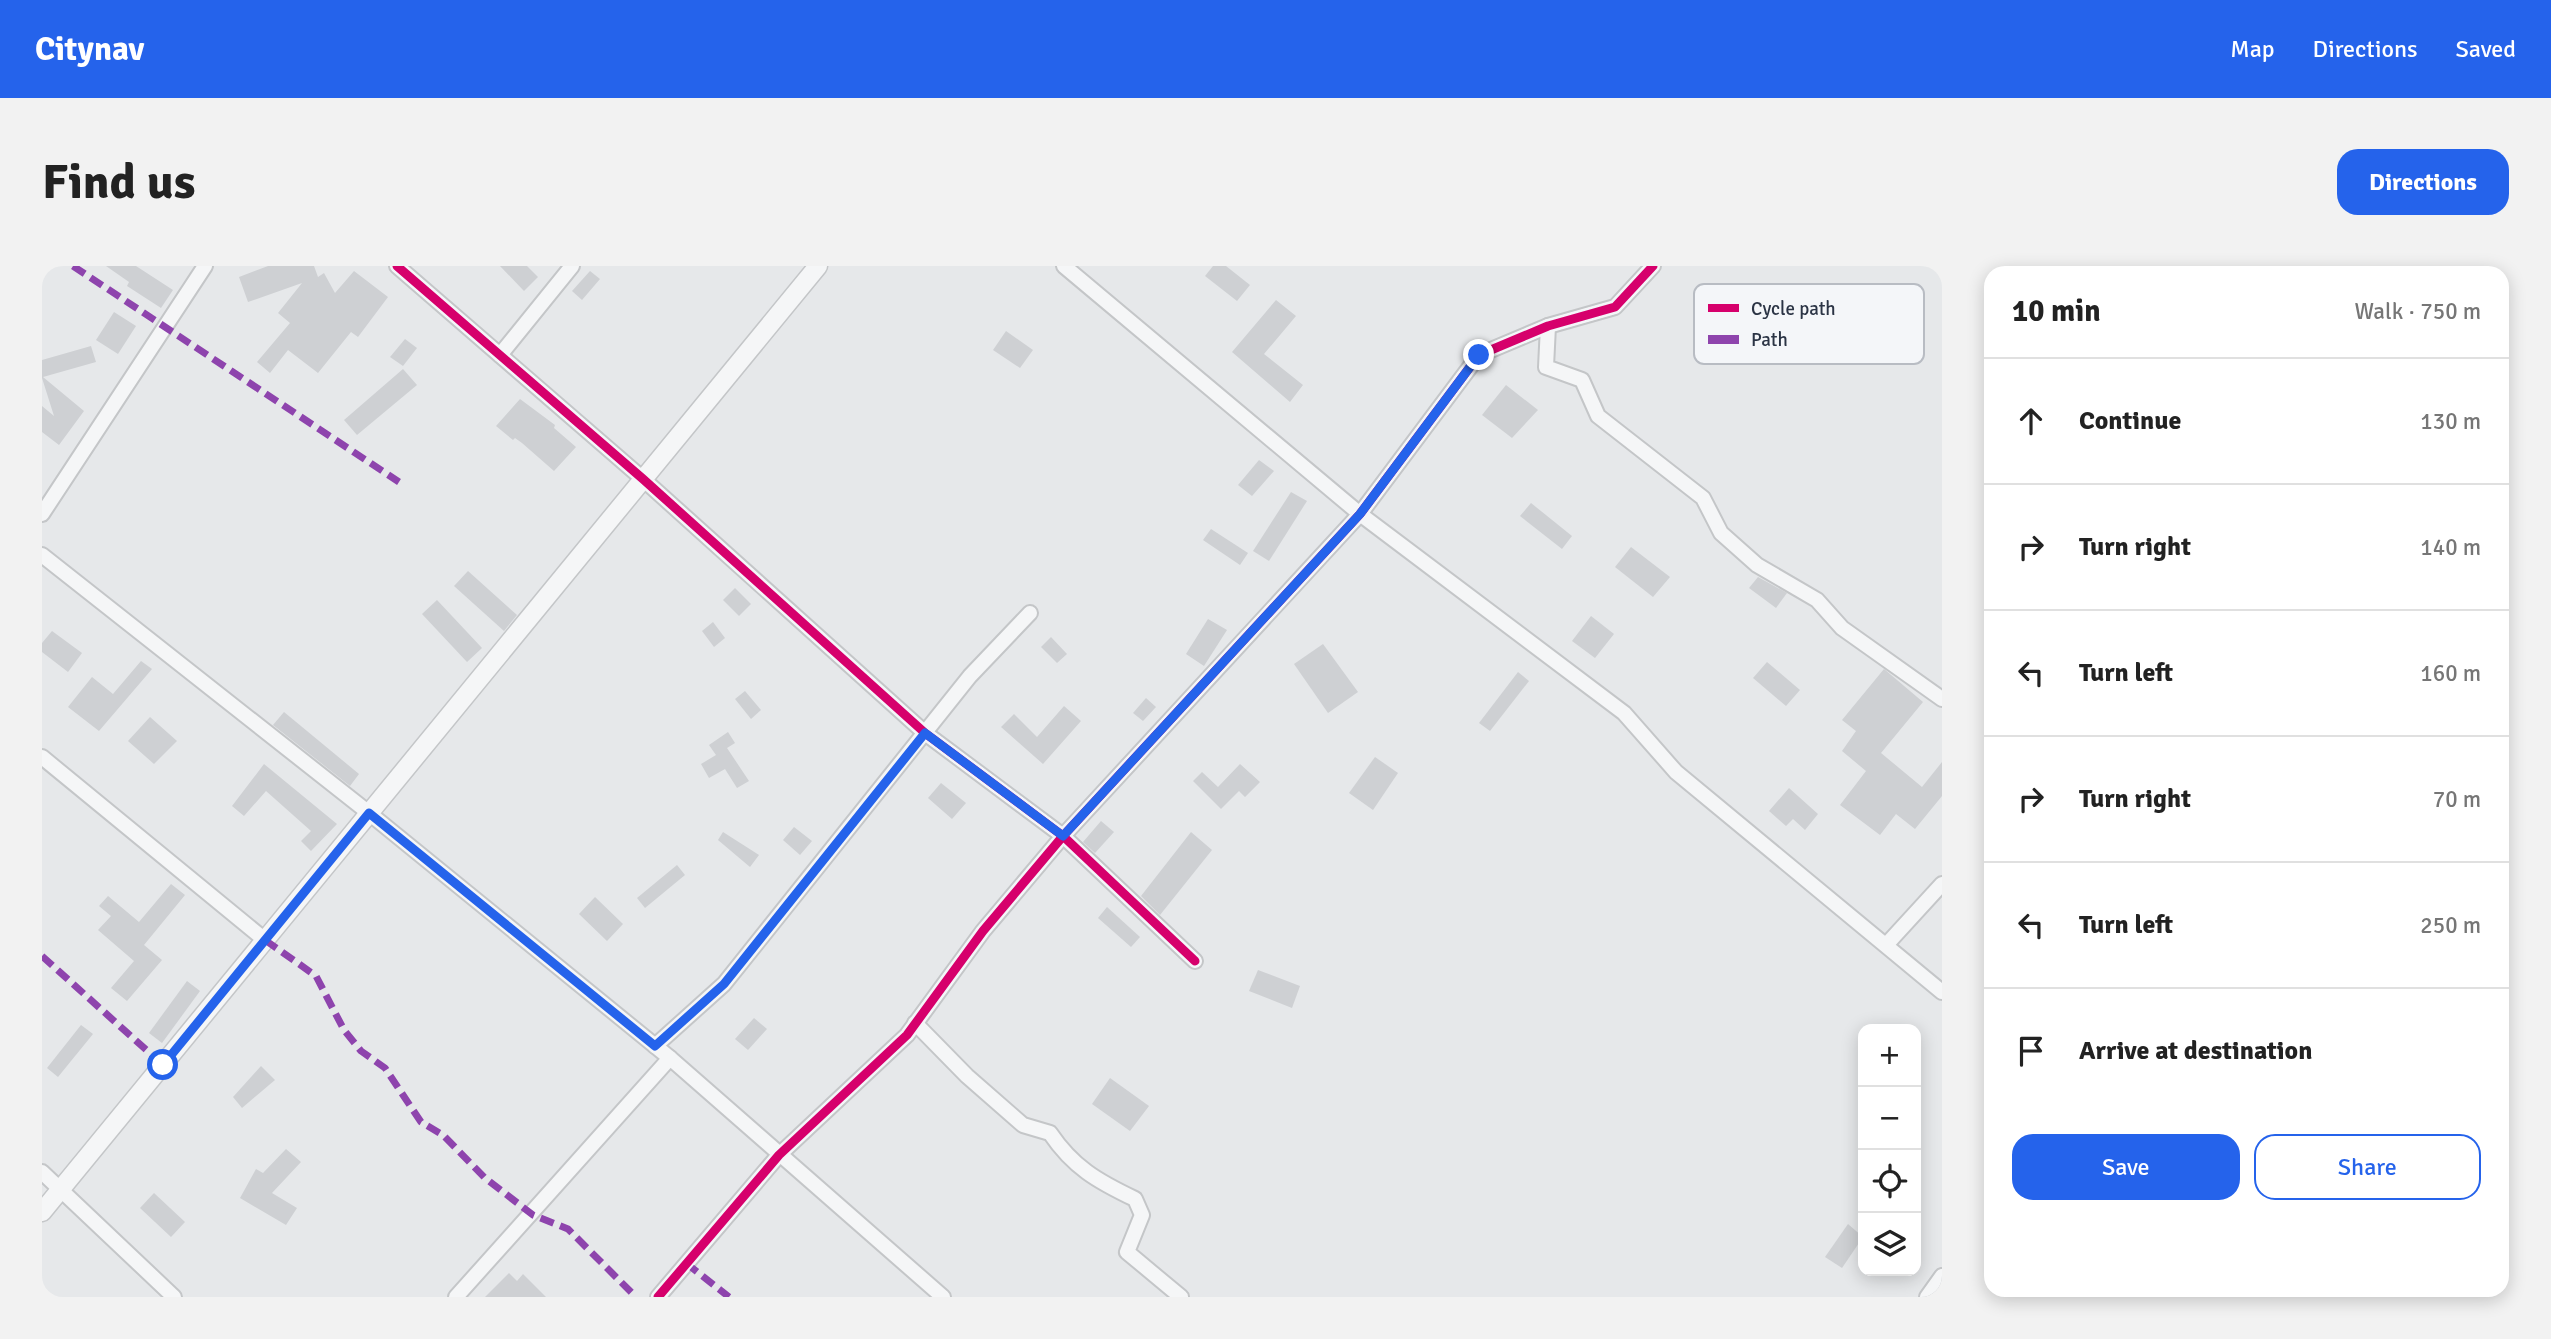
<!DOCTYPE html>
<meta charset="utf-8">
<style>
body{margin:0;font-family:Signika,sans-serif;background:#f2f2f2;color:#222}
.controls{position:absolute;right:21px;bottom:21px;display:grid;overflow:hidden;border-radius:14px;box-shadow:0 4px 18px #0003}
.controls button{width:63px;height:63px;display:grid;place-items:center;padding:0;border:0;border-bottom:2px solid #e0e0e0;background:#fff;color:#222;font:35px sans-serif}
.stop{position:absolute;width:21px;height:21px;margin:-16px;border:5px solid #2563eb;border-radius:50%;background:#fff}
.stop.end{background:#2563eb;border-color:#fff;box-shadow:0 2px 7px #0008}
.list{margin:0;padding:0;list-style:none}
h2{display:flex;justify-content:space-between;align-items:center;height:91px;margin:0;padding:0 28px;font-size:30px}
h2 small{font-size:23px;font-weight:400;color:#767676}
.list li{display:grid;grid-template-columns:46px 1fr auto;gap:21px;align-items:center;box-sizing:border-box;height:126px;padding:0 28px;border-top:2px solid #e0e0e0}
.list b{display:block;font-size:26px;white-space:nowrap}
.list em{font-size:23px;font-style:normal;color:#767676}
.actions{display:flex;gap:14px;padding:21px 28px}
.actions a{flex:1;padding:16px 0;border:2px solid #2563eb;border-radius:21px;text-align:center;font-size:24px;color:#2563eb}
.actions .main{background:#2563eb;color:#fff}
.icon{flex:none;width:38px;height:38px;fill:none;stroke:currentColor;stroke-width:2;stroke-linecap:round;stroke-linejoin:round}
.map{position:relative;flex:none;width:1900px;height:1031px;overflow:hidden;border-radius:21px}
header{display:flex;align-items:center;gap:42px;box-sizing:border-box;height:98px;padding:0 35px;background:#2563eb;color:#fff}
header strong{font-size:33px}
nav{display:flex;gap:38px;margin-inline-start:auto;font-size:24px}
.intro{display:flex;align-items:center;justify-content:space-between;box-sizing:border-box;height:168px;padding:0 42px}
h1{margin:0;font-size:49px}
.button{padding:18px 32px;border-radius:21px;background:#2563eb;color:#fff;font-size:24px;font-weight:700}
main{display:flex;gap:42px;padding:0 42px}
aside{flex:1;background:#fff;border-radius:21px;box-shadow:0 4px 18px #0003}
.map>svg:first-child{display:block}
.building{fill:#ced0d3}
.lines{fill:none;stroke-linecap:round;stroke-linejoin:round}
.minor-casing{stroke:#c4c6c8;stroke-width:18}
.tertiary-casing{stroke:#c4c6c8;stroke-width:21}
.minor{stroke:#f5f6f7;stroke-width:14}
.tertiary{stroke:#f5f6f7;stroke-width:18}
.quiet{stroke:#8e44ad;stroke-width:7;stroke-dasharray:14 7;stroke-linecap:butt}
.cycleway-casing{stroke:#f4f6f9;stroke-width:13}
.cycleway{stroke:#d6006c;stroke-width:9}
.route{stroke:#2563eb;stroke-width:9}
.key{fill:#f4f6f9;stroke:#b8bcc3;stroke-width:2}
.key-label{font-size:19px;fill:#2b3445}
</style>
<header>
<strong>Citynav</strong>
<nav><a>Map</a><a>Directions</a><a>Saved</a></nav>
</header>
<div class="intro"><h1>Find us</h1><a class="button">Directions</a></div>
<main>
<div class="map">
<svg width="1900" height="1031" viewBox="0 0 1900 1031">
<rect width="100%" height="100%" fill="#e6e8ea"/>
<!-- building -->
<g class="building">
<path d="M64,0H94L131,24L119,42L85,20L87,16Z"/>
<path d="M226,0H272L276,11L282,7L293,27L312,5L346,31L316,71L309,66L276,107L246,84L228,107L215,96L248,57L236,47L260,17L206,36L197,11Z"/>
<path d="M458,0H485L496,11L482,25Z"/>
<path d="M1171,0H1184L1208,19L1195,35L1163,10Z"/>
<path d="M548,5L558,13L540,34L530,25Z"/>
<path d="M1234,34L1254,50L1222,88L1261,119L1248,136L1190,86Z"/>
<path d="M72,46L94,60L76,88L54,74Z"/>
<path d="M964,65L991,84L978,102L951,84Z"/>
<path d="M363,73L375,82L361,100L348,91Z"/>
<path d="M49,80L54,96L1,111L42,145L17,179L0,166V140L12,150L0,112V94Z"/>
<path d="M361,103L375,119L315,169L302,154Z"/>
<path d="M1464,119L1496,144L1470,172L1440,149Z"/>
<path d="M478,133L513,159L512,162L534,181L512,205L480,177L473,172L471,174L454,160Z"/>
<path d="M1217,194L1232,205L1210,230L1196,219Z"/>
<path d="M1249,226L1265,235L1227,295L1211,285Z"/>
<path d="M1489,237L1530,270L1520,283L1478,250Z"/>
<path d="M1169,263L1206,287L1198,299L1161,274Z"/>
<path d="M1589,281L1628,311L1611,331L1573,301Z"/>
<path d="M426,305L475,349L462,365L412,320Z"/>
<path d="M1716,311L1745,327L1734,342L1707,322Z"/>
<path d="M693,322L709,338L697,350L681,334Z"/>
<path d="M395,334L440,382L425,396L380,348Z"/>
<path d="M1549,350L1572,368L1553,392L1530,375Z"/>
<path d="M1166,353L1185,364L1162,400L1144,388Z"/>
<path d="M671,356L683,372L672,381L660,365Z"/>
<path d="M10,365L40,387L26,406L0,386V377Z"/>
<path d="M1009,371L1025,388L1015,397L999,381Z"/>
<path d="M1281,378L1316,426L1286,447L1252,398Z"/>
<path d="M99,395L110,403L57,465L26,441L50,411L71,428Z"/>
<path d="M1725,396L1758,424L1744,440L1711,412Z"/>
<path d="M1842,403L1881,436L1839,487L1880,521L1900,496V530L1873,563L1854,548L1838,569L1798,539L1824,505L1800,485L1814,465L1800,454Z"/>
<path d="M1476,406L1487,415L1448,465L1437,457Z"/>
<path d="M703,425L719,444L709,453L693,433Z"/>
<path d="M1104,432L1114,441L1101,455L1091,447Z"/>
<path d="M1022,440L1039,455L1001,498L959,461L972,448L995,471Z"/>
<path d="M242,446L317,508L308,520L231,459Z"/>
<path d="M108,451L135,475L112,498L86,475Z"/>
<path d="M686,466L693,477L685,482L707,515L695,522L683,503L667,512L659,498L674,489L667,479Z"/>
<path d="M1333,491L1356,507L1331,544L1307,527Z"/>
<path d="M222,498L295,558L269,585L259,575L269,565L224,525L202,550L190,540Z"/>
<path d="M1198,498L1218,516L1203,531L1197,525L1179,543L1151,515L1160,506L1176,521Z"/>
<path d="M899,517L924,537L910,553L886,532Z"/>
<path d="M1747,522L1776,548L1763,564L1751,553L1744,560L1727,545Z"/>
<path d="M1059,555L1072,566L1053,587L1041,576Z"/>
<path d="M752,561L770,575L758,589L741,574Z"/>
<path d="M681,566L717,589L708,601L676,574Z"/>
<path d="M1149,566L1170,584L1118,649L1099,630Z"/>
<path d="M635,599L643,609L603,642L595,632Z"/>
<path d="M129,618L143,629L102,679L120,694L85,735L69,722L92,695L56,664L69,650L57,640L66,630L97,656Z"/>
<path d="M553,631L581,658L565,675L537,648Z"/>
<path d="M1065,641L1098,671L1089,681L1056,652Z"/>
<path d="M1216,704L1258,720L1250,742L1207,725Z"/>
<path d="M145,715L158,725L120,777L107,767Z"/>
<path d="M712,752L725,763L706,784L693,773Z"/>
<path d="M39,759L51,768L16,811L5,802Z"/>
<path d="M219,800L233,814L200,842L191,831Z"/>
<path d="M1068,812L1107,840L1088,865L1050,838Z"/>
<path d="M244,883L259,896L230,927L255,942L244,959L198,932L214,903L221,907Z"/>
<path d="M112,927L143,956L129,971L98,942Z"/>
<path d="M1806,958L1821,971L1800,1002L1783,991Z"/>
<path d="M467,1007L475,1015L481,1008L504,1031H443Z"/>
</g>
<g class="lines">
<!-- minor casing -->
<g class="minor-casing">
<g id="minor">
<path d="M355,0L601,213L883,467L1021,570L1153,695"/>
<path d="M1022,0L1318,248L1582,447L1634,506L1900,726"/>
<path d="M1506,60L1504,101L1540,114L1556,150L1661,232L1679,267L1715,299L1775,334L1800,362L1900,433"/>
<path d="M458,89L530,0"/>
<path d="M0,248L163,0"/>
<path d="M0,289L327,547L628,792L901,1031"/>
<path d="M0,491L223,674"/>
<path d="M1845,678L1900,618"/>
<path d="M873,757L925,810L981,859L1008,867C1031,901 1055,915 1093,933L1100,949L1085,986L1139,1031"/>
<path d="M613,780L682,718L928,410L988,347"/>
<path d="M0,906L132,1031"/>
<path d="M414,1031L628,792"/>
<path d="M616,1031L737,889L865,769L941,665L1021,570L1318,248L1437,89L1506,60L1573,41L1611,0"/>
<path d="M1885,1031L1900,1010"/>
</g>
</g>
<!-- tertiary casing -->
<g class="tertiary-casing">
<path id="tertiary" d="M0,946L776,0"/>
</g>
<!-- minor -->
<use href="#minor" class="minor"/>
<!-- tertiary -->
<use href="#tertiary" class="tertiary"/>
<!-- quiet -->
<g class="quiet">
<path d="M31,0L357,216"/>
<path d="M223,674L274,710L302,764L319,785L343,802L379,856L401,869L443,912L491,949L526,963L594,1031"/>
<path d="M0,690L121,799"/>
<path d="M644,997L687,1031"/>
</g>
<!-- cycleway casing -->
<g class="cycleway-casing">
<g id="cycleway">
<path d="M355,0L601,213L883,467L1021,570L1153,695"/>
<path d="M616,1031L737,889L865,769L941,665L1021,570L1318,248L1437,89L1506,60L1573,41L1611,0"/>
</g>
</g>
<!-- cycleway -->
<use href="#cycleway" class="cycleway"/>
</g>
<g class="lines">
<!-- route -->
<path class="route" d="M121,799L327,547L613,780L682,718L883,467L1021,570L1318,248L1437,89"/>
</g>
<!-- legend -->
<rect x="1652" y="18" width="230" height="80" rx="10" class="key"/>
<rect x="1666" y="38" width="31" height="8" fill="#d6006c"/>
<rect x="1666" y="69" width="31" height="9" fill="#8e44ad"/>
<g class="key-label">
<text x="1709" y="49">Cycle path</text>
<text x="1709" y="80">Path</text>
</g>
</svg>
<div class="controls">
<button>+</button>
<button>−</button>
<button><svg class="icon" aria-label="locate" viewBox="0 0 24 24"><circle cx="12" cy="12" r="6"/><path d="M12 2v4M12 18v4M2 12h4M18 12h4"/></svg></button>
<button><svg class="icon" aria-label="layers" viewBox="0 0 24 24"><path d="M12 4l9 5-9 5-9-5zM3 14l9 5 9-5"/></svg></button>
</div>
<div class="stop" style="left:121px;top:799px"></div>
<div class="stop end" style="left:1437px;top:89px"></div>
</div>
<aside>
<h2>10 min<small>Walk · 750 m</small></h2>
<ul class="list">
<li><svg class="icon" aria-label="ahead" viewBox="0 0 24 24"><path d="M12 20V5M6 11l6-6 6 6"/></svg><div><b>Continue</b></div><em>130 m</em></li>
<li><svg class="icon" aria-label="right" viewBox="0 0 24 24"><path d="M7 20v-9h11M14 6l5 5-5 5"/></svg><div><b>Turn right</b></div><em>140 m</em></li>
<li><svg class="icon" aria-label="left" viewBox="0 0 24 24"><path d="M17 20v-9H6M10 6l-5 5 5 5"/></svg><div><b>Turn left</b></div><em>160 m</em></li>
<li><svg class="icon" aria-label="right" viewBox="0 0 24 24"><path d="M7 20v-9h11M14 6l5 5-5 5"/></svg><div><b>Turn right</b></div><em>70 m</em></li>
<li><svg class="icon" aria-label="left" viewBox="0 0 24 24"><path d="M17 20v-9H6M10 6l-5 5 5 5"/></svg><div><b>Turn left</b></div><em>250 m</em></li>
<li><svg class="icon" aria-label="arrive" viewBox="0 0 24 24"><path d="M6 21V4h12l-3 4 3 4H6"/></svg><div><b>Arrive at destination</b></div></li>
</ul>
<div class="actions"><a class="main">Save</a><a>Share</a></div>
</aside>
</main>
